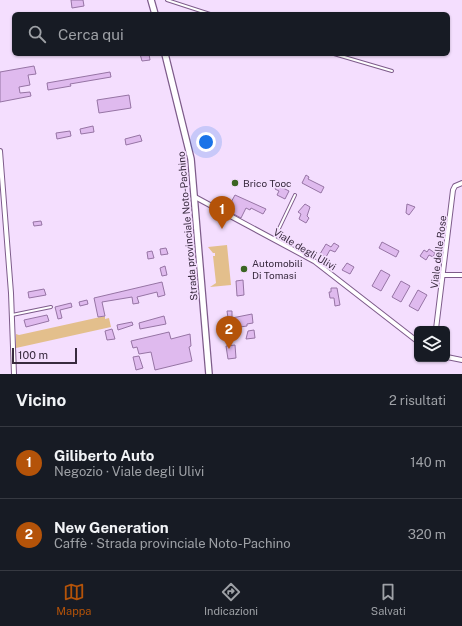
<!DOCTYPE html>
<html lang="it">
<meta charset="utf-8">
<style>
body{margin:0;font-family:"Public Sans",sans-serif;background:#20242c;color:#f1f3f6}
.controls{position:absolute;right:12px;bottom:12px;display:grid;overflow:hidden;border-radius:6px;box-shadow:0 1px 3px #0004}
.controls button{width:36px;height:36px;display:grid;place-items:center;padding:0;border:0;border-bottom:1px solid #363941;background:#171b24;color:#f1f3f6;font:20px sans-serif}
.scale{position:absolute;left:12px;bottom:10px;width:65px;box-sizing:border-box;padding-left:4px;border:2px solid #382a3e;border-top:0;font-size:11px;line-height:14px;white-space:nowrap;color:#382a3e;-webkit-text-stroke:3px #f4defe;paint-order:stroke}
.you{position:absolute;left:206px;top:142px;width:14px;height:14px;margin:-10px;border:3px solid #fff;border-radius:50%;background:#1a73e8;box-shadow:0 0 0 6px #1a73e833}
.badge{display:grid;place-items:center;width:26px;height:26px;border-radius:50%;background:#b45309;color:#fff;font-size:13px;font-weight:700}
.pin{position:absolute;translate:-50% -33px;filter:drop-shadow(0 1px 2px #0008)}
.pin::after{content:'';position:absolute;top:21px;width:14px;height:12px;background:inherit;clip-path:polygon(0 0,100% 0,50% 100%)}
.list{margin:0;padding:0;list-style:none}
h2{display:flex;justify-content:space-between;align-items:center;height:52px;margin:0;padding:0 16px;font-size:17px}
h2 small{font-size:13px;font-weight:400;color:#9ea1a6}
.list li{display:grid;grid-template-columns:26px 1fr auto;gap:12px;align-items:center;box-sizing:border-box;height:72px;padding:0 16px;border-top:1px solid #363941}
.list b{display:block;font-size:15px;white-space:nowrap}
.list p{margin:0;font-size:13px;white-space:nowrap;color:#9ea1a6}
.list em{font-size:13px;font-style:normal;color:#9ea1a6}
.icon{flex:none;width:22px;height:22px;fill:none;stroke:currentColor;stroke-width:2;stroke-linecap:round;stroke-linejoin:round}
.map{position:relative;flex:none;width:462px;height:374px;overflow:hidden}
.search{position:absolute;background:#171b24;box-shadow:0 1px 3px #0004;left:12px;right:12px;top:12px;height:44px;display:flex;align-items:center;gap:10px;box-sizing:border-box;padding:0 14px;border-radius:6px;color:#9ea1a6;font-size:15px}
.sheet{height:196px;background:#171b24}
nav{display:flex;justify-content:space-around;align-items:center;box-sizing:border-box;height:56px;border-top:1px solid #363941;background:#171b24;font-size:11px;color:#9ea1a6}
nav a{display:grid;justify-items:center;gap:2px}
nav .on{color:#b45309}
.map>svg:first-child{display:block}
.green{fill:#e3bf8c}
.building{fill:#dfbaee;stroke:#9674a4}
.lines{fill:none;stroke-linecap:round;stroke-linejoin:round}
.lane-casing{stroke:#7d5b8a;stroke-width:4}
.street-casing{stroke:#7d5b8a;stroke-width:6}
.secondary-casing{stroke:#7d5b8a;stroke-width:8}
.lane{stroke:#fff;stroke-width:2}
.street{stroke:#fff;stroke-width:4}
.secondary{stroke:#fff;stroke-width:5.5}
.poi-dot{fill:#3b6523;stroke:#f4defe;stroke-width:1.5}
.labels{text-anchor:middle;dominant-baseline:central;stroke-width:3.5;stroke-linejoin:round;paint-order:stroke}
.poi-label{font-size:10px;fill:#382a3e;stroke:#f4defe;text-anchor:start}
.street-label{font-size:10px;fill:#382a3e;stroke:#f4defe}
</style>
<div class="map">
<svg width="462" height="374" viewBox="0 0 462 374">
<rect width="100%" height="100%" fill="#f4defe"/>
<!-- green -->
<g class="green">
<path d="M227,245L231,285L210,287L216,283L213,256H215V253H213L208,247Z"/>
<path d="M105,316V319L109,318L111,327L16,348V334L19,335Z"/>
</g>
<!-- building -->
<g class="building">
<path d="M71,0H83L84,6L72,8Z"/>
<path d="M140,54H149L150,60L142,61Z"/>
<path d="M34,66L36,74L28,75L30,85L19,87L20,93L30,92L31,96L0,102V72Z"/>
<path d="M110,72L111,77L70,84L71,86L48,90L47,83Z"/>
<path d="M129,95L131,108L99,113L97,100Z"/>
<path d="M93,126L94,132L81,134L80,129Z"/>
<path d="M70,131L71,136L57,139L56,133Z"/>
<path d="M140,135L142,141L126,145L125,139Z"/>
<path d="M306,175L309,177L308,179L324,187L321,193L302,183Z"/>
<path d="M277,185L289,191L285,199L277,195L279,191L275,189Z"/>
<path d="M235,195L266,209L263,214L251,208L250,210L246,208L241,218L219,206L221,202L229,206Z"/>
<path d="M305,204L310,207L307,216L309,218L306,223L299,219L301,214L298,212Z"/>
<path d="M407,204L415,207L409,215L406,213Z"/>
<path d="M41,221L42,225L34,226L33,222Z"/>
<path d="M382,242L399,251L396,257L379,248Z"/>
<path d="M334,243L339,246L335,252L330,250L326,257L320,254L326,244L331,247Z"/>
<path d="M166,248L168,254L161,255L160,249Z"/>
<path d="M429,249L435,253L433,257L429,255L426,260L420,256L424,250L427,252Z"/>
<path d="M152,251L154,258L148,259L147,252Z"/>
<path d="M347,263L354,267L350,274L342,270Z"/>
<path d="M165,266L167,275L162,276L160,268Z"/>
<path d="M381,270L390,275L381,291L372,286Z"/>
<path d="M243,280L244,295L237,296L236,281Z"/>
<path d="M401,281L410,286L401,302L392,297Z"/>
<path d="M162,282L165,295L158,297L157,292L137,297L139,303L133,304L132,297L102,302L105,316L98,317L94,298Z"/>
<path d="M331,288H337L340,305L335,306L334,298H330L329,292H331Z"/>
<path d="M44,289L46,295L29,298L28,292Z"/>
<path d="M418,290L427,295L418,311L409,306Z"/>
<path d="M87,300L88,304L80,306L79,302Z"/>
<path d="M71,303L72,307L60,310L62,318L58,319L55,307Z"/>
<path d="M227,311H232V318L252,314L253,323L247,324V326L233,328L234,331L229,332L228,325H225V318H228Z"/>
<path d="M47,315L49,321L26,327L24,320Z"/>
<path d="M164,316L166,324L140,329L139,323Z"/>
<path d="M132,322L133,325L118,330L117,325Z"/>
<path d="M112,329L115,339L107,340L105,331Z"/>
<path d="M254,330L255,338L246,339L248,331Z"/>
<path d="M169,332L171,339L190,334L191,346L189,347L192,361L155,370L151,352L139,354L137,347L133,348L131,341Z"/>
<path d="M235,345L236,358L228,359L226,346Z"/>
<path d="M139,356L143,368L136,370L133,357Z"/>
</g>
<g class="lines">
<!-- lane casing -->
<g class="lane-casing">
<g id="lane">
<path d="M167,0L210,14"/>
<path d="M334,54L392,71"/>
<path d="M274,239L295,195"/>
<path d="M12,315L51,307"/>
</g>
</g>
<!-- street casing -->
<g class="street-casing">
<g id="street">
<path d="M0,151L11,293L14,374"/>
<path d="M195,197L314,261L417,341"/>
<path d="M443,275H462"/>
<path d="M436,329L453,190L455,186L462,183"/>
<path d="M447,357L462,360"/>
</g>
</g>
<!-- secondary casing -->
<g class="secondary-casing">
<g id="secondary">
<path d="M151,0L155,14"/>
<path d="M165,54L191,159L209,374"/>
</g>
</g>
<!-- lane -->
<use href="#lane" class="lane"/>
<!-- street -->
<use href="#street" class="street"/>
<!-- secondary -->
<use href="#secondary" class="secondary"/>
</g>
<!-- markers -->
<g class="poi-dot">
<circle cx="235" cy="183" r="4"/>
<circle cx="244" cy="269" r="4"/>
</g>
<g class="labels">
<!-- poi labels -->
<g class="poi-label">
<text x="243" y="183">Brico Tooc</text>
<text x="252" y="263">Automobili<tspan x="252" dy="12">Di Tomasi</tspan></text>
</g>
<!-- street labels -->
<g class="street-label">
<text transform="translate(187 226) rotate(-95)">Strada provinciale Noto-Pachino</text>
<text transform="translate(305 249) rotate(31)">Viale degli Ulivi</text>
<text transform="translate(438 252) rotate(-83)">Viale delle Rose</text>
</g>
</g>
</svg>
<div class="controls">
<button><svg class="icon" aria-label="layers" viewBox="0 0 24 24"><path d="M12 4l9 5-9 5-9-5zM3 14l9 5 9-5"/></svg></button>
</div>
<div class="scale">100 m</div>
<div class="you"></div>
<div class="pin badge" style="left:222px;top:229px">1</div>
<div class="pin badge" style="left:229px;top:349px">2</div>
<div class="search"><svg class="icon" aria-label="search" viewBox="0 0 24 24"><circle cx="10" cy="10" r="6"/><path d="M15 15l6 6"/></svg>Cerca qui</div>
</div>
<section class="sheet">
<h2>Vicino<small>2 risultati</small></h2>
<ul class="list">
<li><span class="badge">1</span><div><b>Giliberto Auto</b><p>Negozio · Viale degli Ulivi</p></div><em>140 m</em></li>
<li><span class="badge">2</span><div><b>New Generation</b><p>Caffè · Strada provinciale Noto-Pachino</p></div><em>320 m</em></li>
</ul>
</section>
<nav>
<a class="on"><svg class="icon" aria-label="map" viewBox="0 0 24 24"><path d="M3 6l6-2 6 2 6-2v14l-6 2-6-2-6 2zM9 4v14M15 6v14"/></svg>Mappa</a>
<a><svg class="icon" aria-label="directions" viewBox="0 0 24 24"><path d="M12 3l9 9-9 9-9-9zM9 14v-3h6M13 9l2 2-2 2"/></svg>Indicazioni</a>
<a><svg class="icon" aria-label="saved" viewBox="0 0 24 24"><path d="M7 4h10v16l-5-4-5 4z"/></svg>Salvati</a>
</nav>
